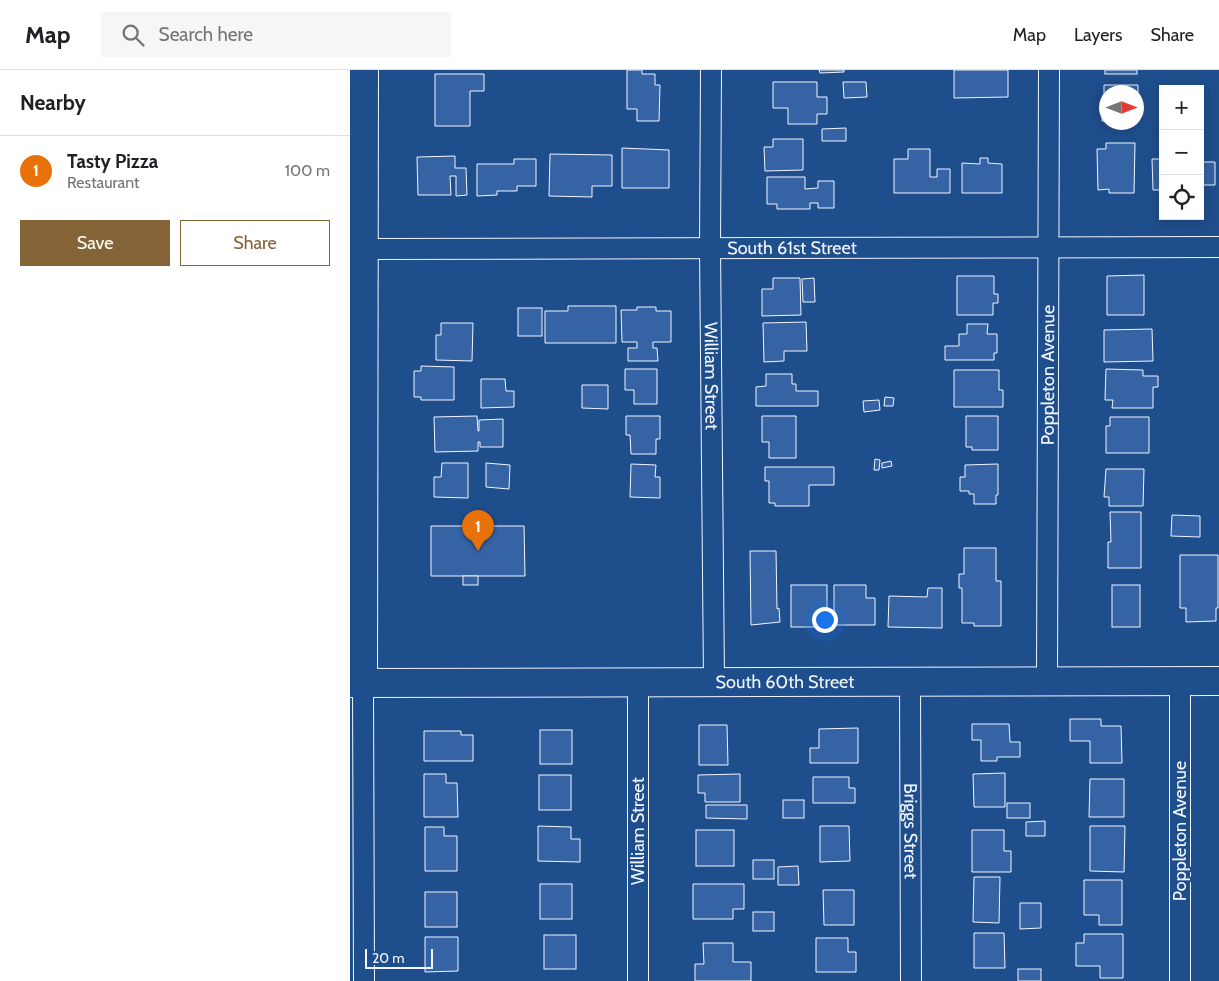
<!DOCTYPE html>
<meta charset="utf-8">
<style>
body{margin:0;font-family:Cabin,sans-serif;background:#f6f6f6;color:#202124}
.controls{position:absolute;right:15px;top:15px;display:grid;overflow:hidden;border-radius:0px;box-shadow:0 2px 12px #0003}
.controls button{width:45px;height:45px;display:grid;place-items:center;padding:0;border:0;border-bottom:1px solid #e0e0e0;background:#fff;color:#202124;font:25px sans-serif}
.compass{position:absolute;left:749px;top:15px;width:45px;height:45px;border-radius:50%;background:#fff;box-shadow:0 2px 12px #0003;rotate:90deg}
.scale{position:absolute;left:15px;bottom:12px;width:68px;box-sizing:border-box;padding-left:5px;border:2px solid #f2f6ff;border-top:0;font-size:14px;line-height:18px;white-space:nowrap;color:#f2f6ff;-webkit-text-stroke:4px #1f4e8c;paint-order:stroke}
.you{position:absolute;left:474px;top:549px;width:18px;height:18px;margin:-12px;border:4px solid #fff;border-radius:50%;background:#1a73e8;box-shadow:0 0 0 8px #1a73e833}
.badge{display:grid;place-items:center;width:32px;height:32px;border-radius:50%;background:#846436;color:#fff;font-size:16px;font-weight:700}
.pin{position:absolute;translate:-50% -41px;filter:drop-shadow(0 1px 2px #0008)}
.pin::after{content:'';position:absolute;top:26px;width:18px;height:15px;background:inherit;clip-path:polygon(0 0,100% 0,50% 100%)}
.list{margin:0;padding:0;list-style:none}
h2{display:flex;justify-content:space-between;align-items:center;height:65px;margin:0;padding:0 20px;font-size:21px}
h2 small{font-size:16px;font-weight:400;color:#757577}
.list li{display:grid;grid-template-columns:32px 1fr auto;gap:15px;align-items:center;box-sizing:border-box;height:70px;padding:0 20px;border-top:1px solid #e0e0e0}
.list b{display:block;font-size:19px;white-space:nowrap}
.list p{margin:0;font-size:16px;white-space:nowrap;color:#757577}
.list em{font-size:16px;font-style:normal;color:#757577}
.actions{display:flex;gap:10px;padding:15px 20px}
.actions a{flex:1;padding:11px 0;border:1px solid #846436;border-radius:0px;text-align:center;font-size:18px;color:#846436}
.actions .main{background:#846436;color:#fff}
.icon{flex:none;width:28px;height:28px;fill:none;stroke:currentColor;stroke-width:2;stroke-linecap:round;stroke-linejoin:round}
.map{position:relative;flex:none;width:869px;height:911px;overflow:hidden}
header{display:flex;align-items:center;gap:30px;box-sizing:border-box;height:70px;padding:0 25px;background:#fff;border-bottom:1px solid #e0e0e0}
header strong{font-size:24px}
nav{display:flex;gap:28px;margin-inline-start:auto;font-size:18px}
.search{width:350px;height:45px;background:#f6f6f6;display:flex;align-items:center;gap:12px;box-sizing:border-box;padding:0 18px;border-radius:0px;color:#757577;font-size:19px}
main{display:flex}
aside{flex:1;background:#fff}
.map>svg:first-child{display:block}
.building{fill:#3563a3;stroke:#f2f6ff}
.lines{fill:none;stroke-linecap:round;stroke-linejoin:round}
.street-casing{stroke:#f2f6ff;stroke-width:22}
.secondary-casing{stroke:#f2f6ff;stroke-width:30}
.street{stroke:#1f4e8c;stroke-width:20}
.secondary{stroke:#1f4e8c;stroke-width:28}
.labels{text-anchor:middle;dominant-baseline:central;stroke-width:4;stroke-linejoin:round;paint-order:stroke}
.street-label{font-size:18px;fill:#f2f6ff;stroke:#1f4e8c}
</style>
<header>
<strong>Map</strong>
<div class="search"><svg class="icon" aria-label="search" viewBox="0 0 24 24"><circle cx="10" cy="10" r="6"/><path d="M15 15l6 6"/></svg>Search here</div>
<nav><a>Map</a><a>Layers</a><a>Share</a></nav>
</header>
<main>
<aside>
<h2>Nearby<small></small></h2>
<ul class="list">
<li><span class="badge" style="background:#e8710a">1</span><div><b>Tasty Pizza</b><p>Restaurant</p></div><em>100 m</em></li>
</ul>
<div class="actions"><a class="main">Save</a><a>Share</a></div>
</aside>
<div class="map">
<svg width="869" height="911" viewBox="0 0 869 911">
<rect width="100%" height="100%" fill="#1f4e8c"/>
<!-- building -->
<g class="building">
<path d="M277,0H292V4H305V15H310L309,51H287V39H277Z"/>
<path d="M469,0H494V2L470,3Z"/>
<path d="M604,0H658V27L604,28Z"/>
<rect x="755" y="0" width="32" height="4"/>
<path d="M85,4H134V21H120V56H85Z"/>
<path d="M423,12H467V27H477V44H467V54H438V38H423Z"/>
<path d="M493,12H516L517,27L494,28Z"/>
<path d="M754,15H788V41H786V22H756V51H752V37H754Z"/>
<path d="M496,58V71H472V59Z"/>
<path d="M423,69H453V100L415,101L414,77H423Z"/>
<path d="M756,73H785L784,123H759V119L748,120L747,79H756Z"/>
<path d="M272,78L319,80V118H272Z"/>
<path d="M558,79H580V107H587V99H600V123H544V89H558Z"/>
<path d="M200,84L262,85V116H242V127L199,126Z"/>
<path d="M105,86V98H116L117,125L106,126V106H100L101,125H68L67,87Z"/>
<path d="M630,88H638V93L652,94V123H612V93L630,94Z"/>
<path d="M164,89H186V116H167V121H147V125L127,126V94H164Z"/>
<path d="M802,89H813V120H803Z"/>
<path d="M850,89L851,92H865V115H851V122Z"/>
<path d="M417,107H455V119L468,118V111H484V138H468V133H460V139H427V134H417Z"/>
<path d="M794,205V245H757V206Z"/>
<path d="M607,206H644V224H648V233H643V245H607Z"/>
<path d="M423,208H450L451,245L412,246V219H423Z"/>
<path d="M464,208L465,232H453L452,209Z"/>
<path d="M218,236H266V273H195V241H218Z"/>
<path d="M287,237H306V241H321V272H303V278H307L308,291H278V278H287V272H272L271,240H287Z"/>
<rect x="168" y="238" width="24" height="28"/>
<path d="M456,252L457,281H434V291L414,292L413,253Z"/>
<path d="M91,253H123L122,291L86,290V265H91Z"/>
<path d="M617,254H638L637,264H647V283H644V290H595V276H609V264H617Z"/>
<path d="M802,259L803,291L754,292V260Z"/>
<path d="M71,296L104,297V330H71V327H64V301H71Z"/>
<path d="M275,299H307V334H284V320H275Z"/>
<path d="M756,299L793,300V306H808V317H803V338H762L763,330H755Z"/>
<path d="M604,300H649V320H653V337H604Z"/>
<path d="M416,304H442V314H446V321H468V336H406V317L416,316Z"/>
<path d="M131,309H155L156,321H164V337L131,338Z"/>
<path d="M232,315H258V339L232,338Z"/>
<path d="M535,327L544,328L543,336H534Z"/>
<path d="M529,330L530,340L514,342L513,331Z"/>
<path d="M127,346L128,361H129V350L153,349V377H130V372H128V381L85,382L84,347Z"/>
<path d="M276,346H310V369H306V384H281L280,365H276Z"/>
<path d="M412,346H446V388H419V372H412Z"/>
<path d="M616,346H648V380H622V377H616Z"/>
<path d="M760,347H799V383H756V356H760Z"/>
<path d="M525,389L530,390L529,400H524Z"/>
<path d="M541,391L542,396L532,398V393Z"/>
<path d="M92,393H118V428L84,427V407H91Z"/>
<path d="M136,393L160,395L159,419L136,417Z"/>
<path d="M281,394L306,395L305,407H310V428L280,427Z"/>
<path d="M648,394V425H646V434H624V424H619V421H610V407H615V395Z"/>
<path d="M415,397H484V415H459V436H425V433H419V411H415Z"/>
<path d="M756,399H794L793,436H759V427H754Z"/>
<path d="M760,442H791V498H758V472H761Z"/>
<path d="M822,445L850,446V467L821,466Z"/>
<path d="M81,456H174L175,506H81Z"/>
<path d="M614,478H646V511H651V556H624V553H612V518H609V504H614Z"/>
<path d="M400,481H426L427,539L429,538L430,552L401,555Z"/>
<path d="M830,485H868V538H866V551L836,552V538H830Z"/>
<rect x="113" y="506" width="15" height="9"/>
<rect x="441" y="515" width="36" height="42"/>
<path d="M484,515H516V528H525V555H484Z"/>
<rect x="762" y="515" width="28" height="42"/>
<path d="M578,518H592V558L538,557L539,526L577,527Z"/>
<path d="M720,649H751V656H771L772,693H740V671H720Z"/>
<path d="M622,654H659L660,672H670V687H647V691H631V670H622Z"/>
<path d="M349,655H377L378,695H349Z"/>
<path d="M508,658V693H460V678H469V659Z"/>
<rect x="190" y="660" width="32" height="34"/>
<path d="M74,661H111V665H123V691H74Z"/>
<path d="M655,703V737H624L623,704Z"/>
<path d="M74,704H96V713H107L108,747H74Z"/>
<path d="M390,704V732H355V723H348V705Z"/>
<rect x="189" y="705" width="32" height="35"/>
<path d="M463,707H499V718H505V733H463Z"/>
<path d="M740,709H774V747H739Z"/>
<rect x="433" y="730" width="21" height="18"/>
<rect x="657" y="733" width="23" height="15"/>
<path d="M356,735H397V749L356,748Z"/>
<path d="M695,751V766H676V752Z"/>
<path d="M188,756L221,757V769H230V792L188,791Z"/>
<path d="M470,756H499L500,791L470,792Z"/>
<path d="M740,756H775L774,802L740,801Z"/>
<path d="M75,757H94V766H107V801H75Z"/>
<rect x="346" y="760" width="38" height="36"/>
<path d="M622,760H654V781H661V802H622Z"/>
<rect x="403" y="790" width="21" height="19"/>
<path d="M448,796L449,815H428V797Z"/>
<path d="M624,807H650L649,853L623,852Z"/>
<path d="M734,810H772V855H749V845H734Z"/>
<rect x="190" y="814" width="32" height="35"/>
<path d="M343,814H394V839H383V849H343Z"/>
<path d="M473,820H504V855H474Z"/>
<rect x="75" y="822" width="32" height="35"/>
<path d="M670,833H691V858L670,859Z"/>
<rect x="403" y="842" width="21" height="19"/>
<path d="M624,863H654L655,898H624Z"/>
<path d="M734,864H773V908H750V896H726V873H734Z"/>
<rect x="194" y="865" width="32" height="34"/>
<path d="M75,867H108V901L75,902Z"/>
<path d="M466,868H498V882H506V902H466Z"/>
<path d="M353,873H383V892H401V911H345V894H354Z"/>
<rect x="668" y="899" width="23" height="12"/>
</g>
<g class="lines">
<!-- street casing -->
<g class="street-casing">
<g id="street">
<path id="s1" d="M361,0L360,178L364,611"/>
<path id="s2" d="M14,179L869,177"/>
<path d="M288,611V911"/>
<path id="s3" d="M560,611L561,911"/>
<path id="s4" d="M697,611L699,0"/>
<path d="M13,613L14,911"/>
<path d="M830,911V611"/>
</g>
</g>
<!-- secondary casing -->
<g class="secondary-casing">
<g id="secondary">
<path id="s5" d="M0,613L869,611"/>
<path d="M13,613L14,0"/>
</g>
</g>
<!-- street -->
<use href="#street" class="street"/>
<!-- secondary -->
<use href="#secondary" class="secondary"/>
</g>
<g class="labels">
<!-- street labels -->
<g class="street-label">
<text stroke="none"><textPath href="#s2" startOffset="428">South 61st Street</textPath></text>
<text stroke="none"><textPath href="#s4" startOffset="306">Poppleton Avenue</textPath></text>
<text stroke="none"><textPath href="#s1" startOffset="306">William Street</textPath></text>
<text stroke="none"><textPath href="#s5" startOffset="435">South 60th Street</textPath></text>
<text transform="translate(288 761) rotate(-90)">William Street</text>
<text stroke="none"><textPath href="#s3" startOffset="150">Briggs Street</textPath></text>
<text transform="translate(830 761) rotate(-90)">Poppleton Avenue</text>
</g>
</g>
</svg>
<div class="controls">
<button>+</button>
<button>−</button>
<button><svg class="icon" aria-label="locate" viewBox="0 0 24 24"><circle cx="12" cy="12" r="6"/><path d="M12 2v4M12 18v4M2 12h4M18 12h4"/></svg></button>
</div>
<svg class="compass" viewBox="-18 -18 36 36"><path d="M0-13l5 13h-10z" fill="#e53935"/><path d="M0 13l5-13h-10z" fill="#757577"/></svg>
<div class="scale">20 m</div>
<div class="you"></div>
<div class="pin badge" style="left:128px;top:481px;background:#e8710a">1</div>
</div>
</main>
